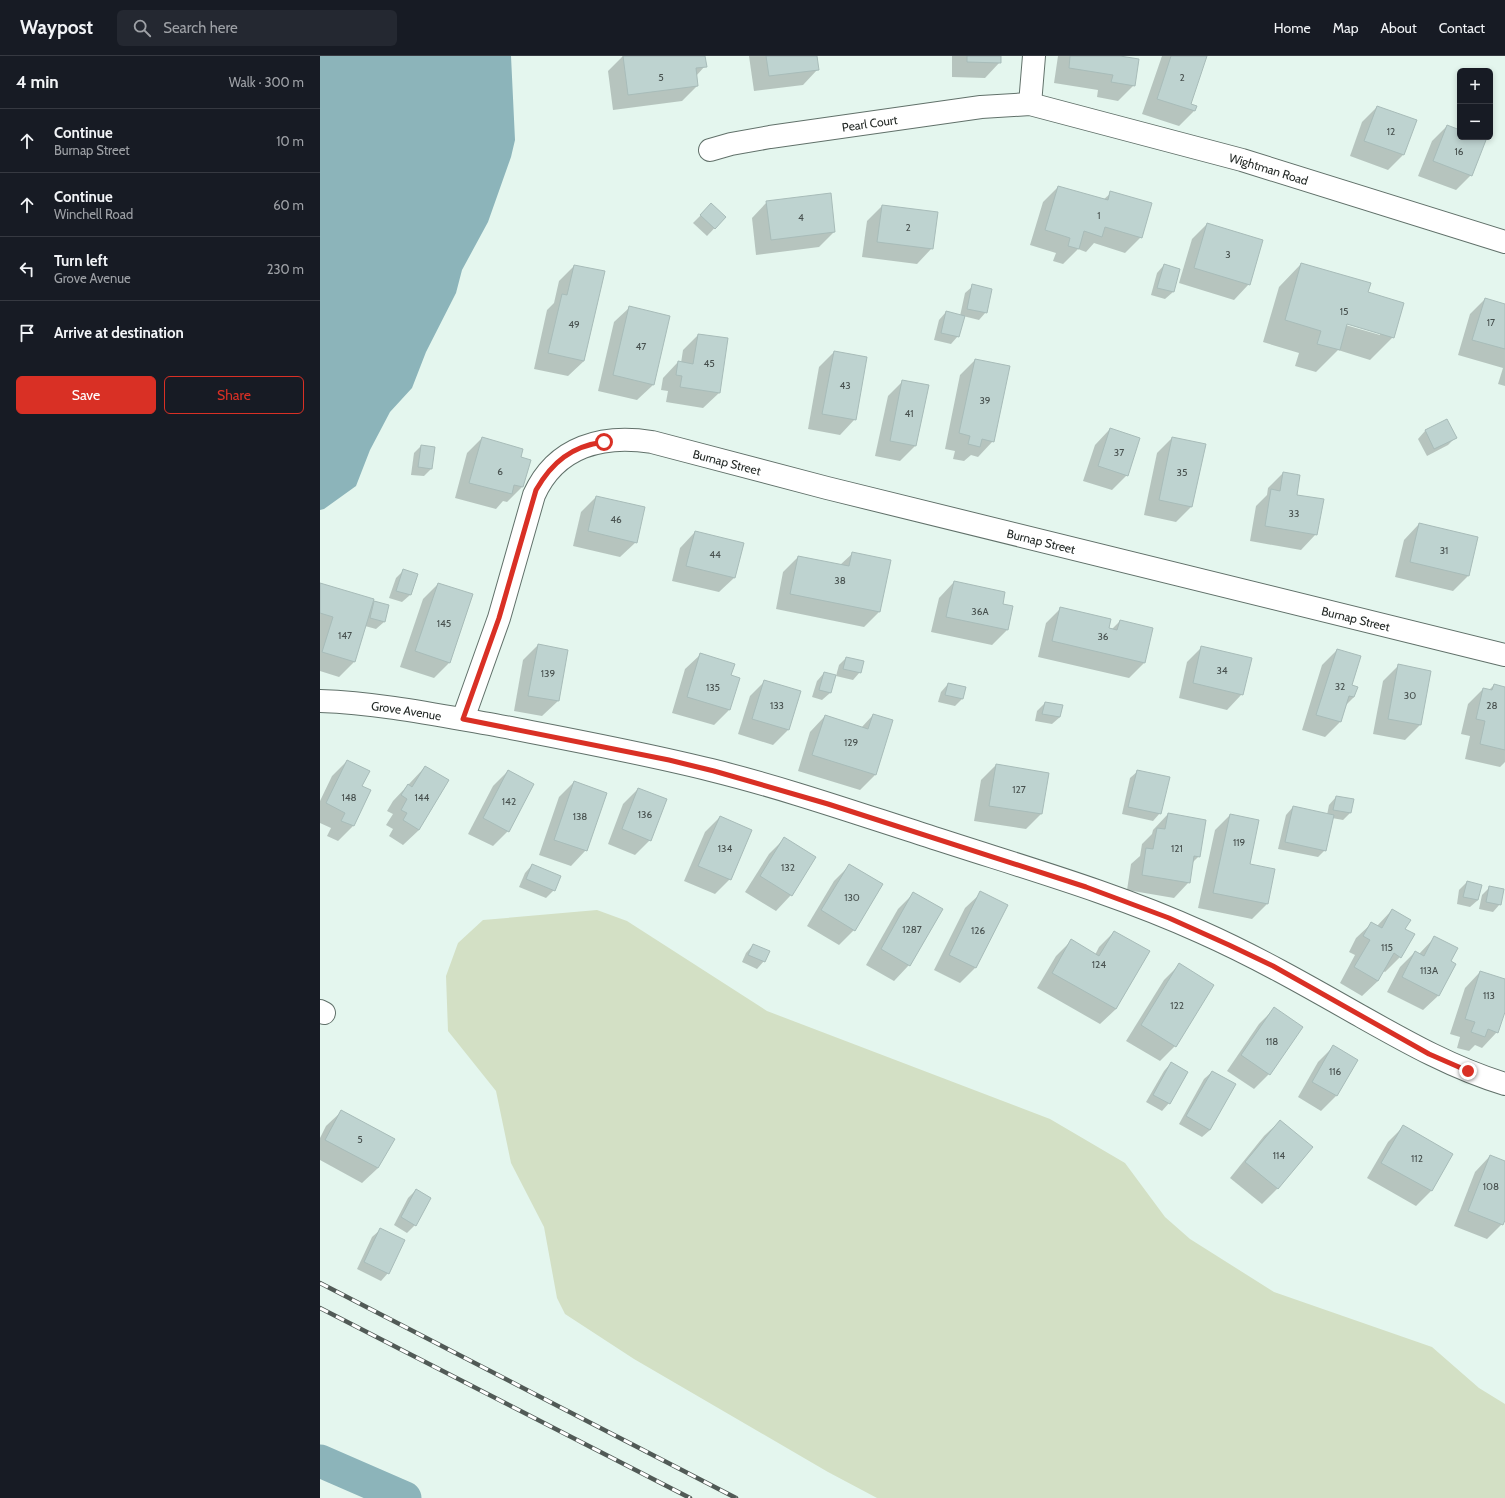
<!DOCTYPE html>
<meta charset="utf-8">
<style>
body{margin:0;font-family:Cabin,sans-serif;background:#242831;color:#f1f3f6}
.controls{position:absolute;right:12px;top:12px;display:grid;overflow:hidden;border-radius:6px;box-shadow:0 2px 6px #0003}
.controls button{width:36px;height:36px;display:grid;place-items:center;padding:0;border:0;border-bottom:1px solid #363941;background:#171b24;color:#f1f3f6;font:20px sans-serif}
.stop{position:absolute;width:12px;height:12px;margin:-9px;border:3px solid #d93025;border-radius:50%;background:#fff}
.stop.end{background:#d93025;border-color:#fff;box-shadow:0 1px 4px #0008}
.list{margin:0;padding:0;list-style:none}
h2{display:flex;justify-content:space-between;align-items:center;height:52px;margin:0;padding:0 16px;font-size:17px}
h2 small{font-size:13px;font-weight:400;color:#9ea1a6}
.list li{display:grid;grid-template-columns:26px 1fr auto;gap:12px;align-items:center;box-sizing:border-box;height:64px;padding:0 16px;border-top:1px solid #363941}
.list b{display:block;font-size:15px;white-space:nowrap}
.list p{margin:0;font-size:13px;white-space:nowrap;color:#9ea1a6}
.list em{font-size:13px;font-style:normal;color:#9ea1a6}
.actions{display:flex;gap:8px;padding:12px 16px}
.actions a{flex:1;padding:9px 0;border:1px solid #d93025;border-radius:6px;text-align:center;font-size:14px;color:#d93025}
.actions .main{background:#d93025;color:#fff}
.icon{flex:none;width:22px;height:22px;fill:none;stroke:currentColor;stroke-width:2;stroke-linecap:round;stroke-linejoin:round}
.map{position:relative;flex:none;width:1185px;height:1442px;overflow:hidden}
header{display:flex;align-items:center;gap:24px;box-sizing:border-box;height:56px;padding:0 20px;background:#171b24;border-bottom:1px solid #363941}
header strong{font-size:19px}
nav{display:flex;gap:22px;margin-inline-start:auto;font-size:14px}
.search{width:280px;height:36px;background:#242831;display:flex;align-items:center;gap:10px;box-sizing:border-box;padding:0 14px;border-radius:6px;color:#9ea1a6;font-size:15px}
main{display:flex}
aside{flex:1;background:#171b24}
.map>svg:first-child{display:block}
.green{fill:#d3e0c5}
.water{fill:#8cb4ba}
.shadow{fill:#0003;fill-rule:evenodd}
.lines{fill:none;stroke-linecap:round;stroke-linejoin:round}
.canal{stroke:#8cb4ba;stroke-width:33}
.building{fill:#bed3d0;stroke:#a8bcb9}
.street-casing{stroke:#61716a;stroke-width:24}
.secondary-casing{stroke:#61716a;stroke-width:24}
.street{stroke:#fff;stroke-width:22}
.secondary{stroke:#fff;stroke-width:22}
.rail-casing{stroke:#515a56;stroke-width:4.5}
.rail{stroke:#fff;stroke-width:3;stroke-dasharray:9;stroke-linecap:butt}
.route{stroke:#d93025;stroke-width:5}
.labels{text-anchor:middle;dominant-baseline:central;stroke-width:3;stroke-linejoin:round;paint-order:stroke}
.number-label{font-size:10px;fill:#47504e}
.street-label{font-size:12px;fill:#1f2522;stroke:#fff}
</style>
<header>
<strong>Waypost</strong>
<div class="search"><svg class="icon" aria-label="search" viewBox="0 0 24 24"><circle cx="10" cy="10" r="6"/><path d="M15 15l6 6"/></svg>Search here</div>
<nav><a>Home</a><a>Map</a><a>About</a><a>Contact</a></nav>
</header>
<main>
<aside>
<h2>4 min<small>Walk · 300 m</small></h2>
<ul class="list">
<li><svg class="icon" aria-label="ahead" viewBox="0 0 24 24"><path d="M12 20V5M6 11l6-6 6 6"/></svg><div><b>Continue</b><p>Burnap Street</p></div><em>10 m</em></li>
<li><svg class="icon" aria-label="ahead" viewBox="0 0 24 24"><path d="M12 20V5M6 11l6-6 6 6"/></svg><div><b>Continue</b><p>Winchell Road</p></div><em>60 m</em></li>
<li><svg class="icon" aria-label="left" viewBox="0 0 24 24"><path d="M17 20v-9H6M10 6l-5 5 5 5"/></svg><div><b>Turn left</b><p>Grove Avenue</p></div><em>230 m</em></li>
<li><svg class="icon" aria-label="arrive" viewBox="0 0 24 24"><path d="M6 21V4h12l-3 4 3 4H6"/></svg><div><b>Arrive at destination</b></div></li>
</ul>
<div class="actions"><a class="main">Save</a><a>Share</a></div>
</aside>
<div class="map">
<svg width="1185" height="1442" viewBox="0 0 1185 1442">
<rect width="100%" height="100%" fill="#e4f6ee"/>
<!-- green -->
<path class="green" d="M277,854L307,865L447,955L730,1063L805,1107L845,1161L870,1183L954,1236L1112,1291L1159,1332L1185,1348V1442H557L508,1416L314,1303L245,1258L237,1242L224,1171L191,1107L176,1035L128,975L126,920L138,887L163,864Z"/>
<!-- water -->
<path class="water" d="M0,0H191L195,84L191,101L168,166L142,214L136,237L106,296L92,332L70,356L50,394L36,430L4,453L0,454Z"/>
<!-- shadow -->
<g class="shadow">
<path d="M303,0H384L385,10L376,20L377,30L362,45L293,54L288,15Z"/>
<path d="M429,0H496L498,13L483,29L434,35Z"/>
<path d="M632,0H680V6L665,22L632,21Z"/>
<path d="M738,0H799L814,29L798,45L777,41L778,34L734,27Z"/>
<path d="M842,0H886L870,49L876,51L874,55L859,70L822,58Z"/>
<path d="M1057,51L1096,65L1083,99L1068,114L1030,100L1042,66Z"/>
<path d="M1127,70L1140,75V81H1155L1151,119L1136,134L1098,120L1112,85Z"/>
<path d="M738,131L783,144L791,137L821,181L805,197L774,187L766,196L758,193L743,208L733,205L736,197L710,189L723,146Z"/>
<path d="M447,146L514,176L499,191L436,199L432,162Z"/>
<path d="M562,150L612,192L597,208L542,201L547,165Z"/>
<path d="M384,156L405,161L387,180L373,167Z"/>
<path d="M887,168L929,228L914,244L859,227L872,183Z"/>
<path d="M981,208L1047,237L1073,281L1050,304L1018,294L996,316L975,310L979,297L943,286L959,231ZM1023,266L1060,277V279L1022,268Z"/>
<path d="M844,209L859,213L853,236L845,243L831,239L837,217Z"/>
<path d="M254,210L264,305L248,320L214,313L227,254L234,247L239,225Z"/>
<path d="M653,230L666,256L659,264L643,260L638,280L631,288L614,284L619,264L626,256L640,260L645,237Z"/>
<path d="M1165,243L1185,249V330L1178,328L1183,312L1138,299L1150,258Z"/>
<path d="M310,251L349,261L333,329L317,344L278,335L294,266Z"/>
<path d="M378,279L399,337L383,352L346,346L348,335L341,334L343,322L358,306L361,307L363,294Z"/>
<path d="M514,296L535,363L520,379L488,373L499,311Z"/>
<path d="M655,304L673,385L658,401L651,399L644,405L633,403L635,395L625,393L640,319Z"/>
<path d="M583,325L595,390L580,405L555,400L568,340Z"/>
<path d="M1127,364L1136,381L1128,389L1107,400L1098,383L1105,375Z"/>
<path d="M790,373L807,419L792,434L763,425L775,389Z"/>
<path d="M162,382L200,402L202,431L187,446L183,445L176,453L135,442L147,397Z"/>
<path d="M852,382L871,451L856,466L824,459L837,397Z"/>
<path d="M101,390L111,413L104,420L91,419L94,397Z"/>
<path d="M963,417L996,478L981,494L930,485L936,450L947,439L948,432Z"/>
<path d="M276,441L316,486L300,501L253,490L261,456Z"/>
<path d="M1099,468L1148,520L1133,535L1075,521L1084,484Z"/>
<path d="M375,476L415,521L399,536L352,525L360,492Z"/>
<path d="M533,497L559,556L544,571L456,553L463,516L478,501L520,509Z"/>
<path d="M84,514L96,518L90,539L82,546L69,542L76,522Z"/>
<path d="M634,526L682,549L692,551L687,574L672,589L611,576L619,542Z"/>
<path d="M0,528L51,550L55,546L64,566L56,573L45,570L34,606L19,621L0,615Z"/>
<path d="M118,528L152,539L129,607L114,622L80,611L103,543Z"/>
<path d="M741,552L788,573L791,574L800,565L832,573L824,607L809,622L718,601L726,567Z"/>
<path d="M218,589L238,645L222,660L194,655L203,604Z"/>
<path d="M882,591L922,638L907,654L859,642L867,606Z"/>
<path d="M1017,594L1034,641L1026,649L1020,666L1005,681L982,674L1002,609Z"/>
<path d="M381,598L410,620L418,622L409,654L394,669L352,657L365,613Z"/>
<path d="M526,602L540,616L533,624L516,620L519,609Z"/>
<path d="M1078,610L1100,669L1085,684L1053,678L1063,625Z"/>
<path d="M504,617L515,620L510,637L502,644L492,641L497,625Z"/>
<path d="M445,625L480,636L468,674L453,689L418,678L430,640Z"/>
<path d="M628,628L643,642L635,650L618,646L621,636Z"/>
<path d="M1174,629L1185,632V706L1180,711L1145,703L1150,680L1141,678L1148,648L1163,633L1169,634Z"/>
<path d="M725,647L740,661L732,668L715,665L717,655Z"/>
<path d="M553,659L572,665L555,719L540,734L478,715L490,676L505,660L541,672Z"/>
<path d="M27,705L41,731L50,735L33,770L18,785L7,780L11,772L0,767V745L12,720Z"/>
<path d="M676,709L728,717L721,758L706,773L654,765L661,724Z"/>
<path d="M105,711L99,774L83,789L69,780L73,773L66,769L73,758L67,755L73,745Z"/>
<path d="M188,715V775L173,790L148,778L173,730Z"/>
<path d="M818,715L840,757L833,765L802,758L810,722Z"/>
<path d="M254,726L266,794L251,810L219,799L239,741Z"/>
<path d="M318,733L330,784L315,799L288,788L303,748Z"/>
<path d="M1016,741L1033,744L1030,757L1023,764L1012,762L1005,794L998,801L958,793L966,759L973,751L1007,759L1009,749Z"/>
<path d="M848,758L879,800L872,807L869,826L854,842L807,834L811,808L820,800L822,788L832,778L833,774Z"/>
<path d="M910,759L929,809L954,814L947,848L932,863L878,852L895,774Z"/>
<path d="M400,761L410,823L395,838L364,825L385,776Z"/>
<path d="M464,783L494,802L471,839L456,855L425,836L449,798Z"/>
<path d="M212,809L234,834L226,842L199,831L205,817Z"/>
<path d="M530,809L534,874L519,889L487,870L514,825Z"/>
<path d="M1147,826L1158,844L1150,851L1137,848L1139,834Z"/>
<path d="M1170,831L1180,848L1173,856L1159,853L1162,839Z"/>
<path d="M661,837L686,849L655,912L640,927L614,914L645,852Z"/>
<path d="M593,838L589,909L574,925L546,909L578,853Z"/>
<path d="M1072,854L1084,873L1080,901L1065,916L1063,915L1058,925L1042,940L1020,927L1035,899L1029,896L1036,882L1052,867L1057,870Z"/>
<path d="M794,876L828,896L796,953L780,968L717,932L736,900L751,885L775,899L779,891Z"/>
<path d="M1115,881L1130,906L1119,939L1103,954L1067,936L1080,911L1095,896L1099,898Z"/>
<path d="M433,889L444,905L437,913L422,906L426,897Z"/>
<path d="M859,909L855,990L840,1005L806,985L844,924Z"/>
<path d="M1160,916L1185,924V952L1177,976L1162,992L1155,989L1149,995L1137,992L1140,981L1130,978L1145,932Z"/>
<path d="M954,953L949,1018L934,1033L907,1015L939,968Z"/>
<path d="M1013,991L1016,1040L1001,1055L978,1041L998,1006Z"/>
<path d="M851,1007L849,1047L842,1055L826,1046L844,1015Z"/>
<path d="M892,1016L890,1074L882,1081L859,1068L884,1023Z"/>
<path d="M22,1055L58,1112L42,1127L0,1104V1082L6,1070Z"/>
<path d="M960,1065L991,1092L957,1133L942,1148L910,1122L944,1080Z"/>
<path d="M1083,1071L1132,1098L1111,1135L1096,1150L1047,1122L1068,1086Z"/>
<path d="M1170,1100L1185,1106V1161L1182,1168L1167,1183L1134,1170L1155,1116Z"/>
<path d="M96,1134L95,1169L87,1177L74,1169L88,1142Z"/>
<path d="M60,1174L68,1217L61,1225L37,1213L52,1181Z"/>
</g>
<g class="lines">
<!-- canal -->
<path class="canal" d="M0,1405L85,1442"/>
</g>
<!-- building -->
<g class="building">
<path d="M303,0H385L387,11L376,12L378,30L308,39Z"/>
<path d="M446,0H497L499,14L449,20Z"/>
<path d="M647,0H681V7L647,6Z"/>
<path d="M750,0H800L819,3L815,30L791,26L793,19L749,12Z"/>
<path d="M851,0H887L871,48L877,50L875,55L837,43Z"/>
<path d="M1057,50L1097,64L1084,99L1044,85Z"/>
<path d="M1127,69L1140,74V81H1158L1166,84L1152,120L1113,105Z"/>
<path d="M738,130L788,144L790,135L832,147L822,182L785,171L782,181L764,175L759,193L748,190L750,182L725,174Z"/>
<path d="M511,137L515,176L451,184L446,145Z"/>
<path d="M391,147L406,161L395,173L380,159Z"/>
<path d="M562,149L618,156L613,193L557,186Z"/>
<path d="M887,167L943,184L930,229L874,212Z"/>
<path d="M981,207L1051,227L1048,236L1084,247L1074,282L1027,268L1020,294L997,288L1001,275L965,264Z"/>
<path d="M844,208L860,213L854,236L837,232Z"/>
<path d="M254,209L285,215L264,305L228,297L242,238L247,239Z"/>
<path d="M652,228L672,233L667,257L647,253Z"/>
<path d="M1165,242L1185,248V293L1152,284Z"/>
<path d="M309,250L350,260L334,329L293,319Z"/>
<path d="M626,255L645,260L639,281L621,277Z"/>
<path d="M378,278L408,282L400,337L360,331L362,320L356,319L358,305L373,308Z"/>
<path d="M514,295L547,301L536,364L502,358Z"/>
<path d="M655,303L690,310L674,386L662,383L660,391L648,388L650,380L639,377Z"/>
<path d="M582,324L609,329L596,390L570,385Z"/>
<path d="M1127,363L1137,382L1114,393L1105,374Z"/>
<path d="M790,372L820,382L808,420L778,410Z"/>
<path d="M162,381L203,393L201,401L211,404L203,431L194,429L192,438L149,427Z"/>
<path d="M852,381L886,388L872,451L839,444Z"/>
<path d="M101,389L115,391L112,413L98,411Z"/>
<path d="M963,416L980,419L977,439L1004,443L997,479L945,470L951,433L960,435Z"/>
<path d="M276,440L325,451L317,487L268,475Z"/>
<path d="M1099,467L1158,481L1149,520L1090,506Z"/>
<path d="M375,475L424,487L415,522L366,510Z"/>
<path d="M532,496L571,504L560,556L470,538L478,500L529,510Z"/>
<path d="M83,513L98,518L91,539L76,535Z"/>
<path d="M634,525L685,536L683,548L693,550L688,574L626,561Z"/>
<path d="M0,527L54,543L35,606L2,596L13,561L0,557Z"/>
<path d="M118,527L153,538L130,607L95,595Z"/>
<path d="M54,545L69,549L65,566L50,562Z"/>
<path d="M740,551L791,563L789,572L797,574L800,564L833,572L825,607L732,585Z"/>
<path d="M218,588L248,594L239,645L208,640Z"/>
<path d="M881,590L932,602L923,639L873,627Z"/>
<path d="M1017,593L1041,600L1032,629L1038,631L1034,641L1029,640L1021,666L996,659Z"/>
<path d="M380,597L415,608L411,619L420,622L410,654L367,641Z"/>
<path d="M526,601L544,605L541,617L523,613Z"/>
<path d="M1078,608L1111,615L1101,669L1068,663Z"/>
<path d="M504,616L516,619L511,637L499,634Z"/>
<path d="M444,624L481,635L469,674L432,663Z"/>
<path d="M628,627L646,631L643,643L625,639Z"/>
<path d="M1174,628L1185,631V694L1160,688L1165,665L1156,663L1163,632L1172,634Z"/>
<path d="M725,646L743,649L740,661L722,658Z"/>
<path d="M553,658L573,664L556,719L492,699L505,659L548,673Z"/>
<path d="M27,704L50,715L42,730L51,734L34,770L21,765L25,757L6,747Z"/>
<path d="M676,708L729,717L722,758L669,750Z"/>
<path d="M105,710L129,724L99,774L83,764L87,757L81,754L87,743L81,739L88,728L92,731Z"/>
<path d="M188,714L214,728L189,776L163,762Z"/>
<path d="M817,714L850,721L841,758L808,751Z"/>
<path d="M254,725L287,737L267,795L234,784Z"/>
<path d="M318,732L347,743L331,785L302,773Z"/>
<path d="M1016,740L1034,743L1031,757L1013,754Z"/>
<path d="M973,750L1014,759L1006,795L965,786Z"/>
<path d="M848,757L886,764L880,801L874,800L870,827L822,819L826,792L833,793L837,772L845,773Z"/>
<path d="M910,758L939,764L930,808L955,813L948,848L893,837Z"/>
<path d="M400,760L432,774L411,824L378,810Z"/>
<path d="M464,781L496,801L472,840L440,820Z"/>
<path d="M212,808L241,820L235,835L206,823Z"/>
<path d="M529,808L563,828L535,875L501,854Z"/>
<path d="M1147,825L1162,829L1158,844L1143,841Z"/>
<path d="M1169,830L1184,833L1181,849L1166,846Z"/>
<path d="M660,835L688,849L656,912L629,899Z"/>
<path d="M593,836L623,853L590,910L561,893Z"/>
<path d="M1072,853L1091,864L1085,873L1095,878L1081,902L1074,897L1058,925L1034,911L1050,884L1043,880L1051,866L1062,872Z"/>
<path d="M794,875L830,895L796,953L732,917L751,883L779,900Z"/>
<path d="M1114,880L1138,892L1131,905L1136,908L1119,940L1082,921L1095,895L1104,900Z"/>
<path d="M433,888L450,895L445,906L428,899Z"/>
<path d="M859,907L894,929L856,991L821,969Z"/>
<path d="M1160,915L1185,923V956L1178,977L1168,973L1165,981L1151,976L1155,966L1145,963Z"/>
<path d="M954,951L983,971L950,1019L921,999Z"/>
<path d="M1013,989L1038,1004L1017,1040L992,1026Z"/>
<path d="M851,1006L868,1016L850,1048L833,1039Z"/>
<path d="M892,1015L916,1028L890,1074L866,1060Z"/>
<path d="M21,1054L75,1083L58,1112L5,1084Z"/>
<path d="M960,1064L993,1091L958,1133L925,1106Z"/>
<path d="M1083,1069L1133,1098L1112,1135L1061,1107Z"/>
<path d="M1170,1099L1185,1105V1164L1183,1169L1148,1155Z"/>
<path d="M96,1133L111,1142L96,1170L81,1161Z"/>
<path d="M60,1172L85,1184L69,1218L44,1206Z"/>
</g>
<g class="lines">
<!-- street casing -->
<g class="street-casing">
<g id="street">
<path d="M710,48L714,0"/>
<path id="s1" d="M390,94L411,88L450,81L661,51L710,48L922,104L1185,186"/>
<path id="s2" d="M143,663L179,562L214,439C236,390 283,378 332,386L507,432L1185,599"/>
<path d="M0,955L4,957"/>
</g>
</g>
<!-- secondary casing -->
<g class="secondary-casing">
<g id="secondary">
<path id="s3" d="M0,645C59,647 117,659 175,669C247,683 319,696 391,714C464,732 536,757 608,780C699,810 793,836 881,876C935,900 986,929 1037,958C1085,985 1132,1012 1185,1028"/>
</g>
</g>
<!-- street -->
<use href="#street" class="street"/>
<!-- secondary -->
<use href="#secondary" class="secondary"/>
<!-- rail casing -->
<g class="rail-casing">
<g id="rail">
<path d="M0,1227L416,1442"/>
<path d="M0,1252L370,1442"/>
</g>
</g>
<!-- rail -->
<use href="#rail" class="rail"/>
</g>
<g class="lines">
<!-- route -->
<path class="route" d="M284,386C252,390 232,406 216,434L179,562L143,663L349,704L394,715L508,748L766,831L849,862L909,889L953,910L1109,998L1148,1015"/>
</g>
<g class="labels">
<!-- number labels -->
<g class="number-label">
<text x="341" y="21">5</text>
<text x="862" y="21">2</text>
<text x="1071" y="75">12</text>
<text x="1139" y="95">16</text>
<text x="779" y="159">1</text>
<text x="481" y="161">4</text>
<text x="588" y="171">2</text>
<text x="908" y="198">3</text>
<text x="1024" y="255">15</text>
<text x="1171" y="266">17</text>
<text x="254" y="268">49</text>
<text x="321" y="290">47</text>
<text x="389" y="307">45</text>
<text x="525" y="329">43</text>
<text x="665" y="344">39</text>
<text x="589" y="357">41</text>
<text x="799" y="396">37</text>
<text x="180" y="415">6</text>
<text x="862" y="416">35</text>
<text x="974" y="457">33</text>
<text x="296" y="463">46</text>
<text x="1124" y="494">31</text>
<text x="395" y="498">44</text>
<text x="520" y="524">38</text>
<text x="660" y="555">36A</text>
<text x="124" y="567">145</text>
<text x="25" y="579">147</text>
<text x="783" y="580">36</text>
<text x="902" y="614">34</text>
<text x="228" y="617">139</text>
<text x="1020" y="630">32</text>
<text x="393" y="631">135</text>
<text x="1090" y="639">30</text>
<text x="457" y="649">133</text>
<text x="1172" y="649">28</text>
<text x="531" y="686">129</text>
<text x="699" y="733">127</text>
<text x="29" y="741">148</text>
<text x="102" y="741">144</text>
<text x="189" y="745">142</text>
<text x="325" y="758">136</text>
<text x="260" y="760">138</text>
<text x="919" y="786">119</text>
<text x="405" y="792">134</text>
<text x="857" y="792">121</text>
<text x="468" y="811">132</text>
<text x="532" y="841">130</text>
<text x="592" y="873">1287</text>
<text x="658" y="874">126</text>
<text x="1067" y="891">115</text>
<text x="779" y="908">124</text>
<text x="1109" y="914">113A</text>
<text x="1169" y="939">113</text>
<text x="857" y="949">122</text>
<text x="952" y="985">118</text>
<text x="1015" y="1015">116</text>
<text x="40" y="1083">5</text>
<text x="959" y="1099">114</text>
<text x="1097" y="1102">112</text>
<text x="1171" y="1130">108</text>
</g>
<!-- street labels -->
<g class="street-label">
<text stroke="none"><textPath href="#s1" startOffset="162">Pearl Court</textPath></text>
<text stroke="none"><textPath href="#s1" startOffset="571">Wightman Road</textPath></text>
<text stroke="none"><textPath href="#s2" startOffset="453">Burnap Street</textPath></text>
<text stroke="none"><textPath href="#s2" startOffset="777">Burnap Street</textPath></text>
<text stroke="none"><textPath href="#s2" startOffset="1101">Burnap Street</textPath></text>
<text stroke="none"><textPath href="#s3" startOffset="87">Grove Avenue</textPath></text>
</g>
</g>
</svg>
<div class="controls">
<button>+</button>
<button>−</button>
</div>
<div class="stop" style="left:284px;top:386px"></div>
<div class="stop end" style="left:1148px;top:1015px"></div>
</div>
</main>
